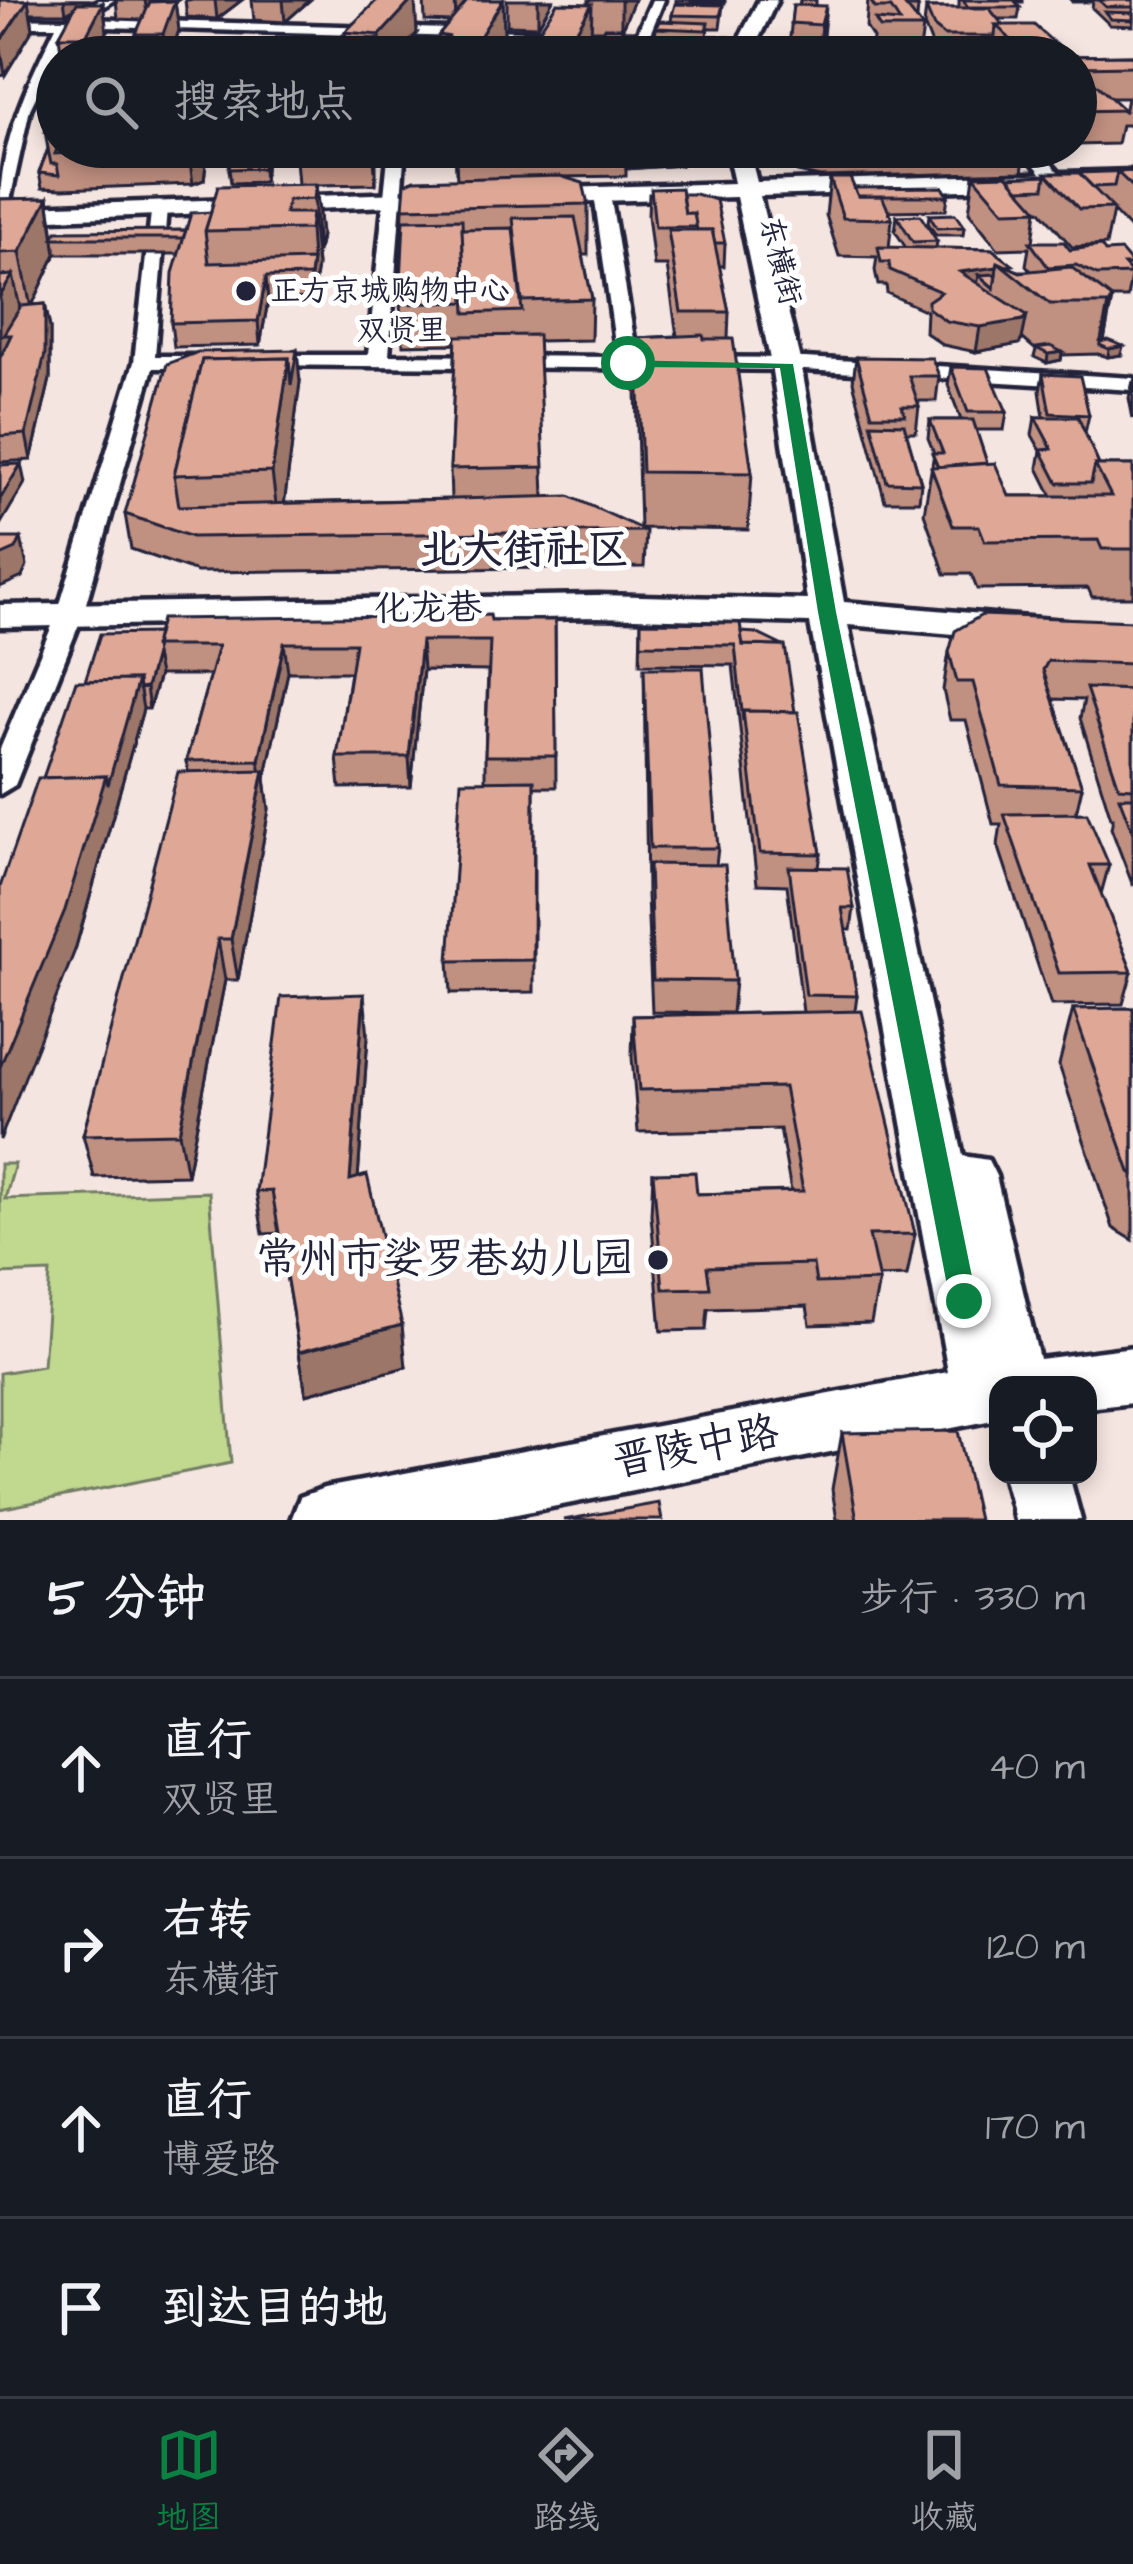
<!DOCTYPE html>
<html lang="zh">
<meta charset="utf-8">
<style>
body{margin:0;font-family:"Architects Daughter","LXGW WenKai TC",sans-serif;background:#20242c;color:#f1f3f6}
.controls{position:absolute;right:36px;bottom:36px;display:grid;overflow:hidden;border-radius:24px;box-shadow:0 6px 18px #0003}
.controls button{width:108px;height:108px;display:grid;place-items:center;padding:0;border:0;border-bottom:3px solid #363941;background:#171b24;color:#f1f3f6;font:60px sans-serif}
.stop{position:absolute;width:36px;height:36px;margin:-27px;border:9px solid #0b8043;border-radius:50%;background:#fff}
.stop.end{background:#0b8043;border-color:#fff;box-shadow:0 3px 12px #0008}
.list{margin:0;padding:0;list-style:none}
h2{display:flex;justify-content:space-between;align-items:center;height:156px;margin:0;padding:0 48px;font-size:51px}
h2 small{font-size:39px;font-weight:400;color:#9ea1a6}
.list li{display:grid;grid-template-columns:78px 1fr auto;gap:36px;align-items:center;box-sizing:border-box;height:180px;padding:0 48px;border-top:3px solid #363941}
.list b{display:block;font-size:45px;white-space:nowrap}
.list p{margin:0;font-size:39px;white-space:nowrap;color:#9ea1a6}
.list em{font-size:39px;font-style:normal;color:#9ea1a6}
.icon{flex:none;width:66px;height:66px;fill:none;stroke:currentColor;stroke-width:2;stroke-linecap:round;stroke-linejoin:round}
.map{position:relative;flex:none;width:1133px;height:1520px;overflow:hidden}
.search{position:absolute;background:#171b24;box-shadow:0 6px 18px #0003;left:36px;right:36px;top:36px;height:132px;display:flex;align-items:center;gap:30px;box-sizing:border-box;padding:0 42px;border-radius:66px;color:#9ea1a6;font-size:45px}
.sheet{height:876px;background:#171b24}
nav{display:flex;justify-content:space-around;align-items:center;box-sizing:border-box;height:168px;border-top:3px solid #363941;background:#171b24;font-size:33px;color:#9ea1a6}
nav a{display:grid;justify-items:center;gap:6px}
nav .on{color:#0b8043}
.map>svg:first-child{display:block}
.green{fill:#c1d88f;stroke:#727d65;stroke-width:3}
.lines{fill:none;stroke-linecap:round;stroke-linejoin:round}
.street-casing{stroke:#22223b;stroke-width:9}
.secondary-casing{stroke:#22223b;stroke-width:9}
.street{fill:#fff;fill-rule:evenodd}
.secondary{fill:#fff;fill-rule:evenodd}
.wall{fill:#c09081;stroke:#22223b;stroke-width:3;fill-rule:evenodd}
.shaded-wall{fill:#9c7669;stroke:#22223b;stroke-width:3}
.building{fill:#dfa896;stroke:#22223b;stroke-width:3}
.route{fill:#0b8043}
.poi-dot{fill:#22223b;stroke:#fff;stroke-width:4.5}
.labels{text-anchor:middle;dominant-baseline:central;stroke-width:10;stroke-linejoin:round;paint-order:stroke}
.far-street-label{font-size:30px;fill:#22223b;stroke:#fff}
.far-poi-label{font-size:30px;fill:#22223b;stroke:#fff;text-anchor:start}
.street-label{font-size:36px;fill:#22223b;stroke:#fff}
.quarter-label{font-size:42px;font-weight:bold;fill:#22223b;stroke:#fff}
.near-poi-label{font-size:42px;fill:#22223b;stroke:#fff;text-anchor:end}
.near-street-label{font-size:42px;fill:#22223b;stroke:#fff}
</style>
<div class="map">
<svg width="1133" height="1520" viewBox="0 0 1133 1520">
<rect width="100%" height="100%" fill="#f5e5e0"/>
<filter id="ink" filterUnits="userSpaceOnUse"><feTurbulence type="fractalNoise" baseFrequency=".00833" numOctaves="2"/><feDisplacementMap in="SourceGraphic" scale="24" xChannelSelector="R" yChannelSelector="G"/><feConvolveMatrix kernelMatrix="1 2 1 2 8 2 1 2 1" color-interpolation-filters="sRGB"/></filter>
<g filter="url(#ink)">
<!-- green -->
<path class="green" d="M0,1164H15L5,1199L209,1192L231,1463L0,1509V1373L43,1366L50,1272L0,1274Z"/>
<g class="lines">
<!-- street casing -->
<g class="street-casing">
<g id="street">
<path d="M99,0H114L84,19L637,34L652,0H664L650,34L740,41L733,45L646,42L639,57H629L633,42L71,26L30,109L9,205L0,210C0,141 26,87 56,26H0V18L66,19Z"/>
<path d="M389,147H405L389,355L617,357L594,194L602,189L610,194L637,357L805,358L1133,378V390L805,370L251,365V357L258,355H368Z"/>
<path d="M1020,147H1036L1062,176V184H1050Z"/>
<path d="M152,204L167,208L155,356H210L220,362L210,368H153L83,614L15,785L0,794V749L57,614L134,362Z"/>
</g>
</g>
<!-- secondary casing -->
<g class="secondary-casing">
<g id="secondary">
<path d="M759,0H777L750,57H730Z"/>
<path d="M726,147H748L757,182L1133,171V185L760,196L801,364L844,602L1133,627V649L848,625L963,1156L988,1160L996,1176L1039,1359L1133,1347V1403L1088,1408V1385H998V1419L486,1520H291L300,1497L324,1488L948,1372L810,623L598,617L0,627V605L598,595L807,600L771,364L736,197L528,203L516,196L528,189L734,183Z"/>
<path d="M460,191L472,198L468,203L0,221V207Z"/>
<path d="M1003,1475H1069L1081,1520H1015Z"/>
</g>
</g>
<!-- street -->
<use href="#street" class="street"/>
<!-- secondary -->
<use href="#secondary" class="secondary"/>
</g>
<!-- wall -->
<g class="wall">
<path d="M0,0H89L83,3L107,32L95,57H62L59,36L75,8L66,13H31L33,29L5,75L0,76Z"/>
<path d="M116,0H145V2V0H178L175,2L179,30L170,57H139L136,34L142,20L118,19Z"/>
<path d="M185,0H242L217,19L187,17Z"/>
<path d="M252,0H310L285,22L254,20Z"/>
<path d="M424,0H503L504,35L439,40V35L450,22L425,21Z"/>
<path d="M507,0H553L538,26L507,25Z"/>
<path d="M589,0H634L622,28V51L603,30H592L591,40L582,57H524L533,45V40L589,4Z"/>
<path d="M676,0H725V3L691,2V4L676,3Z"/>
<path d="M800,0H816V6L823,36L820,49H872L873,38L866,27L868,0H914L918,7L917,19L923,28L919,57H780V48H789L793,5H799Z"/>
<path d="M959,0H1023V2H1016L1020,7L1018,19H998L1003,25L1065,53L1064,56L1133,55V129L1128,125H1121L1117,144L1076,145V57H993L992,53H942L932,45L924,25L926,8H959ZM1110,98H1127L1124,113V110Z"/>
<path d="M1071,0H1133V26L1110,25L1092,8L1093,2H1072Z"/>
<path d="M723,5L720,28H708L707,36H718L715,57H653L656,28L671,22L672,15Z"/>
<path d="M345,32L417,33L396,57H326L346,38Z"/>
<path d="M57,101V147H204L206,164L204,180L193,184L62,189L42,188L39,173L48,149L45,131Z"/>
<path d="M225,147H267L264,182L231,183L229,169L231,152H226Z"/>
<path d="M295,147H375L376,184L316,185L321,235L318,252H316L317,266L312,299L268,301L260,345L174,347L171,323L179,254H56L32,305L45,304L50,328V379L31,460L0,462V199L48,198L54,236L186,230L211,212L298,184Z"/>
<path d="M455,147H682L681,165L626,169V176L563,177L588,204V255H583L592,299L591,340L538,341L544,497L646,531L644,567L197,572L131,549L125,514L300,382L284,503L451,499L450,469L456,344L403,345L400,304L403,208L457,179Z"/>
<path d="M789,147H1026L1022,172L820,177L797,172L790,160Z"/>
<path d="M1133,171V232L1113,211L1106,245L1072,247L1040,210H1037L1033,242L1070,250L1105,252L1133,265L1127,298H1112L1104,341L1121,355L1108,357L1098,354L1062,355L1061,360L1047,363L1034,357L1036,350L1023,339L1019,344L976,352L943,345L925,332L926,311L887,293L886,285H878L875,270L877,257L839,256L826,215L830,178L854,188L948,196L946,210L889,211L892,219L889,248H906L895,231L897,216L937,241L936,248L992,249L1013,269L1019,271H1031L1026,265L1029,248L998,249L969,212L974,176L1009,177Z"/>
<path d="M649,194H682L725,243L724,266H719L729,312L728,339L752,473L748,530L640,528L636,390L637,338L677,336L667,266H654L648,215Z"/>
<path d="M929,215L964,227L963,235H936L928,223Z"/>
<path d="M856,357L939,376L936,401H917L919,406L916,432H906L921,483L919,501H885L853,382Z"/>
<path d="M951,367L1007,412L1004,430H976L987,463L1009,496H1052L1038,468L1041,451L1032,435L1035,417H1044L1040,391L1043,374L1089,415L1085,433L1099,465H1133V597H1092L1088,588L977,589L971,574H945L924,513L934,453L928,438L930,420H961L948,385Z"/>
<path d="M1133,381V419L1129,398Z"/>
<path d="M491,620H555L556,787H534V992L451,993L449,961L485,780V756L488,671L423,670L411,787L340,788L337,757L350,672H288L265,779L269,809L238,980H225L187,1175L94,1177L83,1135L188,771L186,761L210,675H159L149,709H143L75,950L43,778L85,681L157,633Z"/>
<path d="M1133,621V886L1111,828L1113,818H1111L1080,718L1084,700L1053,699L1082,787L1076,813L1109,865L1101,894L1132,972L1123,1004L1051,1005L998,845L1001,824H993L966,720H950L943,690L949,652Z"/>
<path d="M641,622L741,632L795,712L821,854L819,867L854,908L851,930H846L857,996L855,1011L915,1234L907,1276L878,1277L879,1281L871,1323L810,1325L807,1306L708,1309L706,1330L661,1331L651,1215L653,1173L697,1194L791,1191L780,1129L638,1132L632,1057L633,1016L803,1012L787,885L757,884L733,665L640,664Z"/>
<path d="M644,668L718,848L716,865L735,981L732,1013L652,1012L647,896Z"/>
<path d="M1133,1008V1240L1113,1228L1059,1065L1073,1009Z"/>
<path d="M368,1036L358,1178L406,1367L306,1394L279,1233L263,1234L256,1192Z"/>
<path d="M842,1433L978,1520H837L832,1489Z"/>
</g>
<!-- shaded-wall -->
<g class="shaded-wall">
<path d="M28,0L33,29L5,75L0,42Z"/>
<path d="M64,0H89L66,13Z"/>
<path d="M145,0H178L175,2L179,30L170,57H166L163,34L148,21Z"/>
<path d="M215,0H242L217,19Z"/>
<path d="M283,0H310L285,22Z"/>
<path d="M412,0H415L417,33L396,57H381L380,35Z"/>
<path d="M455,0H472L456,22Z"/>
<path d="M503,0L504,35L491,57H467Z"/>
<path d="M538,0H553L538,26Z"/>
<path d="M621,0H634L621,31Z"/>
<path d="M103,3L107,32L95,57H89L86,36Z"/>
<path d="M592,4L591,40L582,57H564L568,45Z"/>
<path d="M826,6L823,36L818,55L821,25Z"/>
<path d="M623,28L622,51L619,57H608Z"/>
<path d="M376,39L377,57H359Z"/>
<path d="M193,147H204L206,164L204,180L193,184L188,148Z"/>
<path d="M265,147H267L264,182L263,168Z"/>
<path d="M373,147H375L376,160V184Z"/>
<path d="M455,147H515V158L456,159V173Z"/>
<path d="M624,147H682L681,165L626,169Z"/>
<path d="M316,184L321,235L318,252L314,199Z"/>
<path d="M48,198L56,254L31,308L20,252Z"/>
<path d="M312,213L317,266L312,299L310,276L312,260L310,229Z"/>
<path d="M997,267L994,288L979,275L976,291L960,272Z"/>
<path d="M13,275L25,332L0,408V296Z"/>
<path d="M266,277L268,301L260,345L258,321Z"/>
<path d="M1112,298L1103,346L1100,345L1108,304Z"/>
<path d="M45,304L50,328V379L31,460L26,434Z"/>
<path d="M1027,315L1022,339L1019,344L976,352L980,327Z"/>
<path d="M1123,346L1121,355L1108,357L1109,349Z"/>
<path d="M297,350L300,382L280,537L272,472L289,358Z"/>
<path d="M1062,352L1061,360L1047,363L1048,354Z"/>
<path d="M21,464L25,483L0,525V499Z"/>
<path d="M21,538L27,566L22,577L0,587V556Z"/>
<path d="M421,641L423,670L411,787L409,757Z"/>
<path d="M284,643L288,672L265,779L269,809L238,980L231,939L262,782L259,760Z"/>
<path d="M155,655L159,675L149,709L146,688Z"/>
<path d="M138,680L143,709L75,950L0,1140V1067L106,776Z"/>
<path d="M218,939L225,980L187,1175L179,1133Z"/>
<path d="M364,994L368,1036L355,1222L350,1180Z"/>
<path d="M402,1325L406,1367L306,1394L299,1352Z"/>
</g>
<!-- building -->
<g class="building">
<path d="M0,0H28L0,42Z"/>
<path d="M377,0H412L380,35L345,32Z"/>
<path d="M468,0H503L467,57H423L436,41L450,37L439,35Z"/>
<path d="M870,0H901L923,28H880L875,20L900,22L891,8H875Z"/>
<path d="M901,0H914L918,7H906Z"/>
<path d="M963,0H1014L1020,7H968Z"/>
<path d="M1099,0H1133V7H1106Z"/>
<path d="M175,1L163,34H136L150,2Z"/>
<path d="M77,3H103L86,36H59Z"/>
<path d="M557,3L592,4L568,45L564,57H524L531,46L545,42L533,40Z"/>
<path d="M675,4L723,5L720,16L672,15Z"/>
<path d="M793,5L826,6L821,25L791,23Z"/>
<path d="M926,8H989L1003,25H996L995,36H945L934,27Z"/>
<path d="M1105,12L1133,13V20L1111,19Z"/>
<path d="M659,21L708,23L706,30L656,28Z"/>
<path d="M996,25H1034L1065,53L1025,54Z"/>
<path d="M604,28H623L608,57H588Z"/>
<path d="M718,36L712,56L685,55L681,45H657V54H653L659,38Z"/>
<path d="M345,38L376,39L359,57H326Z"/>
<path d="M657,45H681L685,57H661Z"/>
<path d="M780,48L891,49L893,57H781Z"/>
<path d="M1133,55V66L1076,67V57L1064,56Z"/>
<path d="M1076,76H1087L1124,110L1076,111Z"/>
<path d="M57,101V131H45Z"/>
<path d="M58,147H193L55,154Z"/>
<path d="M232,147H265L263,168L229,169Z"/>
<path d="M295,147H373L295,150Z"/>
<path d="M515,147H624L626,155L456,159V152Z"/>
<path d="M48,149L51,164H57L59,175L39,173Z"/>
<path d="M1133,171V187L1117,172Z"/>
<path d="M1133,171L1117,172L1114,186L1093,187L1079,173Z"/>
<path d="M1046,173H1079L1113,208L1079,209Z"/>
<path d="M1007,175L1038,210L1004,211L974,176Z"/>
<path d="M1046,175L1044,188L1019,189L1009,177Z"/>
<path d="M560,176L583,183L588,204L403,208L405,184L414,180Z"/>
<path d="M830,178H850L858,196H882L892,219L843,218Z"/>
<path d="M316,184L314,199L288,200L285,213H312L310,229L205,231L218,186Z"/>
<path d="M943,187L948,196H858L854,188Z"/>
<path d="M681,188L685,213H694L697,227H655L651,189Z"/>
<path d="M682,194H695L716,200L725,243H715L712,230H697L694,213H685Z"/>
<path d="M48,198L20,252L0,253V199Z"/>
<path d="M211,212L205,231L209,263L312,260L310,276L266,277L258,321L171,323L173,273L191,213Z"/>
<path d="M955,214L964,227L937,228L929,215Z"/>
<path d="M920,215L937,241L913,242L897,216Z"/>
<path d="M575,217L592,299L522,301L513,218Z"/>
<path d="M462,219L465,302L400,304L404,220Z"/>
<path d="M513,228L522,311L466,313L462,229Z"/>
<path d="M186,230L183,238H53L57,231Z"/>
<path d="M668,230H712L729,312H681Z"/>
<path d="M1030,242H1064L1070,250L1101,246L1105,252L1121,251L1133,265H1124L1132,274L1097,275L1076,265L1048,267Z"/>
<path d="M878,247L992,249L1013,265L1006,266L998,262L997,267L960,272L1027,315L1023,320L980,327L946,321L928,308V301L941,292L890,270L889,262H881Z"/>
<path d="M998,262L1020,272L1071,267L1112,298L1108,304H1050Z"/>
<path d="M996,274L994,288L979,275Z"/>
<path d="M13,275L0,296V276Z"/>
<path d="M45,304V354L26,434L0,436V358L11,335H3L21,306Z"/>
<path d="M538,335L544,467L450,469L456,336Z"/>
<path d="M703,335L704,339H733L752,473L642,472L637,338Z"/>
<path d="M1108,340L1123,346L1109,349L1100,345V342Z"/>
<path d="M1050,346L1062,352L1048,354L1036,348Z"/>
<path d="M297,350L291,385L289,358L202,360L174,475L179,506L569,496L646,531L192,537L125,514L167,364L198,352Z"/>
<path d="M856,357L932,358L939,376H909L919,406H902L905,415H872Z"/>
<path d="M289,358L272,472L174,475L202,360Z"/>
<path d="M951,367L988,368L1007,412H968Z"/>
<path d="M1043,374L1080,376L1089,415L1050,413Z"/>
<path d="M1035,417H1078L1099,465H1095L1091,483H1058L1041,450L1052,449Z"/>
<path d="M930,420H973L987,463L938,467L932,453H943Z"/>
<path d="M871,423L904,424L921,483L887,482Z"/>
<path d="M995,463L1009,496H1111L1095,465H1133V549H1102L1098,540L985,541L979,526H953L931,467Z"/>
<path d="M21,464L0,499V465Z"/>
<path d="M0,538H21L16,549L0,556Z"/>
<path d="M490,615L491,620H555L556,756H485L490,641H421L409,757H337L355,643H284L259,760L186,761L218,646H154L161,619Z"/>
<path d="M982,615L1133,621V664L1048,661L1043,670L1082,787L1001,785L973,682H957L949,652L955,631Z"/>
<path d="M641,622L740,623L743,645L785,646L795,712L743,711V721L735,645L641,644Z"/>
<path d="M741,632L756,633L783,646L743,645Z"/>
<path d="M157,633L154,646L155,655L146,688L139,689L138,680L85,681L100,634Z"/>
<path d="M644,668H703L718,848H650Z"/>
<path d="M138,680L108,785L106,776L43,778L76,681Z"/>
<path d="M1086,688L1133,690V788L1119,787Z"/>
<path d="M743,711L798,712L821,854L760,853Z"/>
<path d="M264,770L231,939H218L179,1133L83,1135L178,772Z"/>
<path d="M106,776L65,910L0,1067V887L38,778Z"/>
<path d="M534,780L533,960L449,961L461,781Z"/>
<path d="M1119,797H1133V833Z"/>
<path d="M1087,813L1109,865H1090L1132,972L1059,973L1004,814Z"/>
<path d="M649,864L725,865L735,981L653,980Z"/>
<path d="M789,867L847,868L854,908H842L857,996L806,995Z"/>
<path d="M364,994L350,1180L367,1175L402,1325L299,1352L272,1191L256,1192L281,997Z"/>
<path d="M1133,1008V1174L1130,1172L1073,1009Z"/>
<path d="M862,1011L915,1234L869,1235L879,1281L816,1283L813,1264L707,1267L710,1288L663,1289L653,1173L695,1172L697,1194L803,1191L784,1087L639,1090L633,1016Z"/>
<path d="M958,1431L978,1520H857L842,1433Z"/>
<path d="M659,1503L662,1520H564Z"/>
</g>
</g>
<!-- route -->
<path class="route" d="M623,360L793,364L836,612L977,1301L973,1310H954L950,1301L818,612L780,368L628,367Z"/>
<!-- markers -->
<g class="poi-dot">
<circle cx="246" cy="291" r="12"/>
<circle cx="658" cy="1260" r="12"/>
</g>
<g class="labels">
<!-- far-street labels -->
<g class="far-street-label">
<text transform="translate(780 261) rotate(76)">东横街</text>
<text x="402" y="331">双贤里</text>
</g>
<!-- far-poi labels -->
<g class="far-poi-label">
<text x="270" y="291">正方京城购物中心</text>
</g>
<!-- street labels -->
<g class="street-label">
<text transform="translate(428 609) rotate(-1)">化龙巷</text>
</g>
<!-- quarter labels -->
<g class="quarter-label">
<text x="524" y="551">北大街社区</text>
</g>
<!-- near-poi labels -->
<g class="near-poi-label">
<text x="634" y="1260">常州市娑罗巷幼儿园</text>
</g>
<!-- near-street labels -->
<g class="near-street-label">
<text transform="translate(696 1448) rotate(-11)">晋陵中路</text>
</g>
</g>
</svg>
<div class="controls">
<button><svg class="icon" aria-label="locate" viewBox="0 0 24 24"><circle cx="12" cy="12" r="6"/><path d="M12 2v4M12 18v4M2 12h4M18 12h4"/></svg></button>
</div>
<div class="stop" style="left:628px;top:363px"></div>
<div class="stop end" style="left:964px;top:1301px"></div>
<div class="search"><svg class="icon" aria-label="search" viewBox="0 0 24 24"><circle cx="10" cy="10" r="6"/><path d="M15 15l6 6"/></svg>搜索地点</div>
</div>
<section class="sheet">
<h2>5 分钟<small>步行 · 330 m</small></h2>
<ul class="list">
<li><svg class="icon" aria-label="ahead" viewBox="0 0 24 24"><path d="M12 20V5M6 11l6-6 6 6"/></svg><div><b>直行</b><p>双贤里</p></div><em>40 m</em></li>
<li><svg class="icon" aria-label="right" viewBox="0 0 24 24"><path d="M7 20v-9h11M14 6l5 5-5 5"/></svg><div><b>右转</b><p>东横街</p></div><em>120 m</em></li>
<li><svg class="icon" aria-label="ahead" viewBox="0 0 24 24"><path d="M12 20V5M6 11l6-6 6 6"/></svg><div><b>直行</b><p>博爱路</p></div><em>170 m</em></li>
<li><svg class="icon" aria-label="arrive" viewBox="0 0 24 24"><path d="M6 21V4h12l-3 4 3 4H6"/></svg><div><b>到达目的地</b></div></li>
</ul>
</section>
<nav>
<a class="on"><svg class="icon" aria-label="map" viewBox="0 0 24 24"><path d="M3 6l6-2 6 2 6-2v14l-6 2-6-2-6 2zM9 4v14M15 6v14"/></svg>地图</a>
<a><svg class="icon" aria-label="directions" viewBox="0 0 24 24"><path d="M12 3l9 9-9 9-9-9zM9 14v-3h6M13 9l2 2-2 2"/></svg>路线</a>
<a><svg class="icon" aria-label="saved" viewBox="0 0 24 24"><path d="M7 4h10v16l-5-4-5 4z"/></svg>收藏</a>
</nav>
